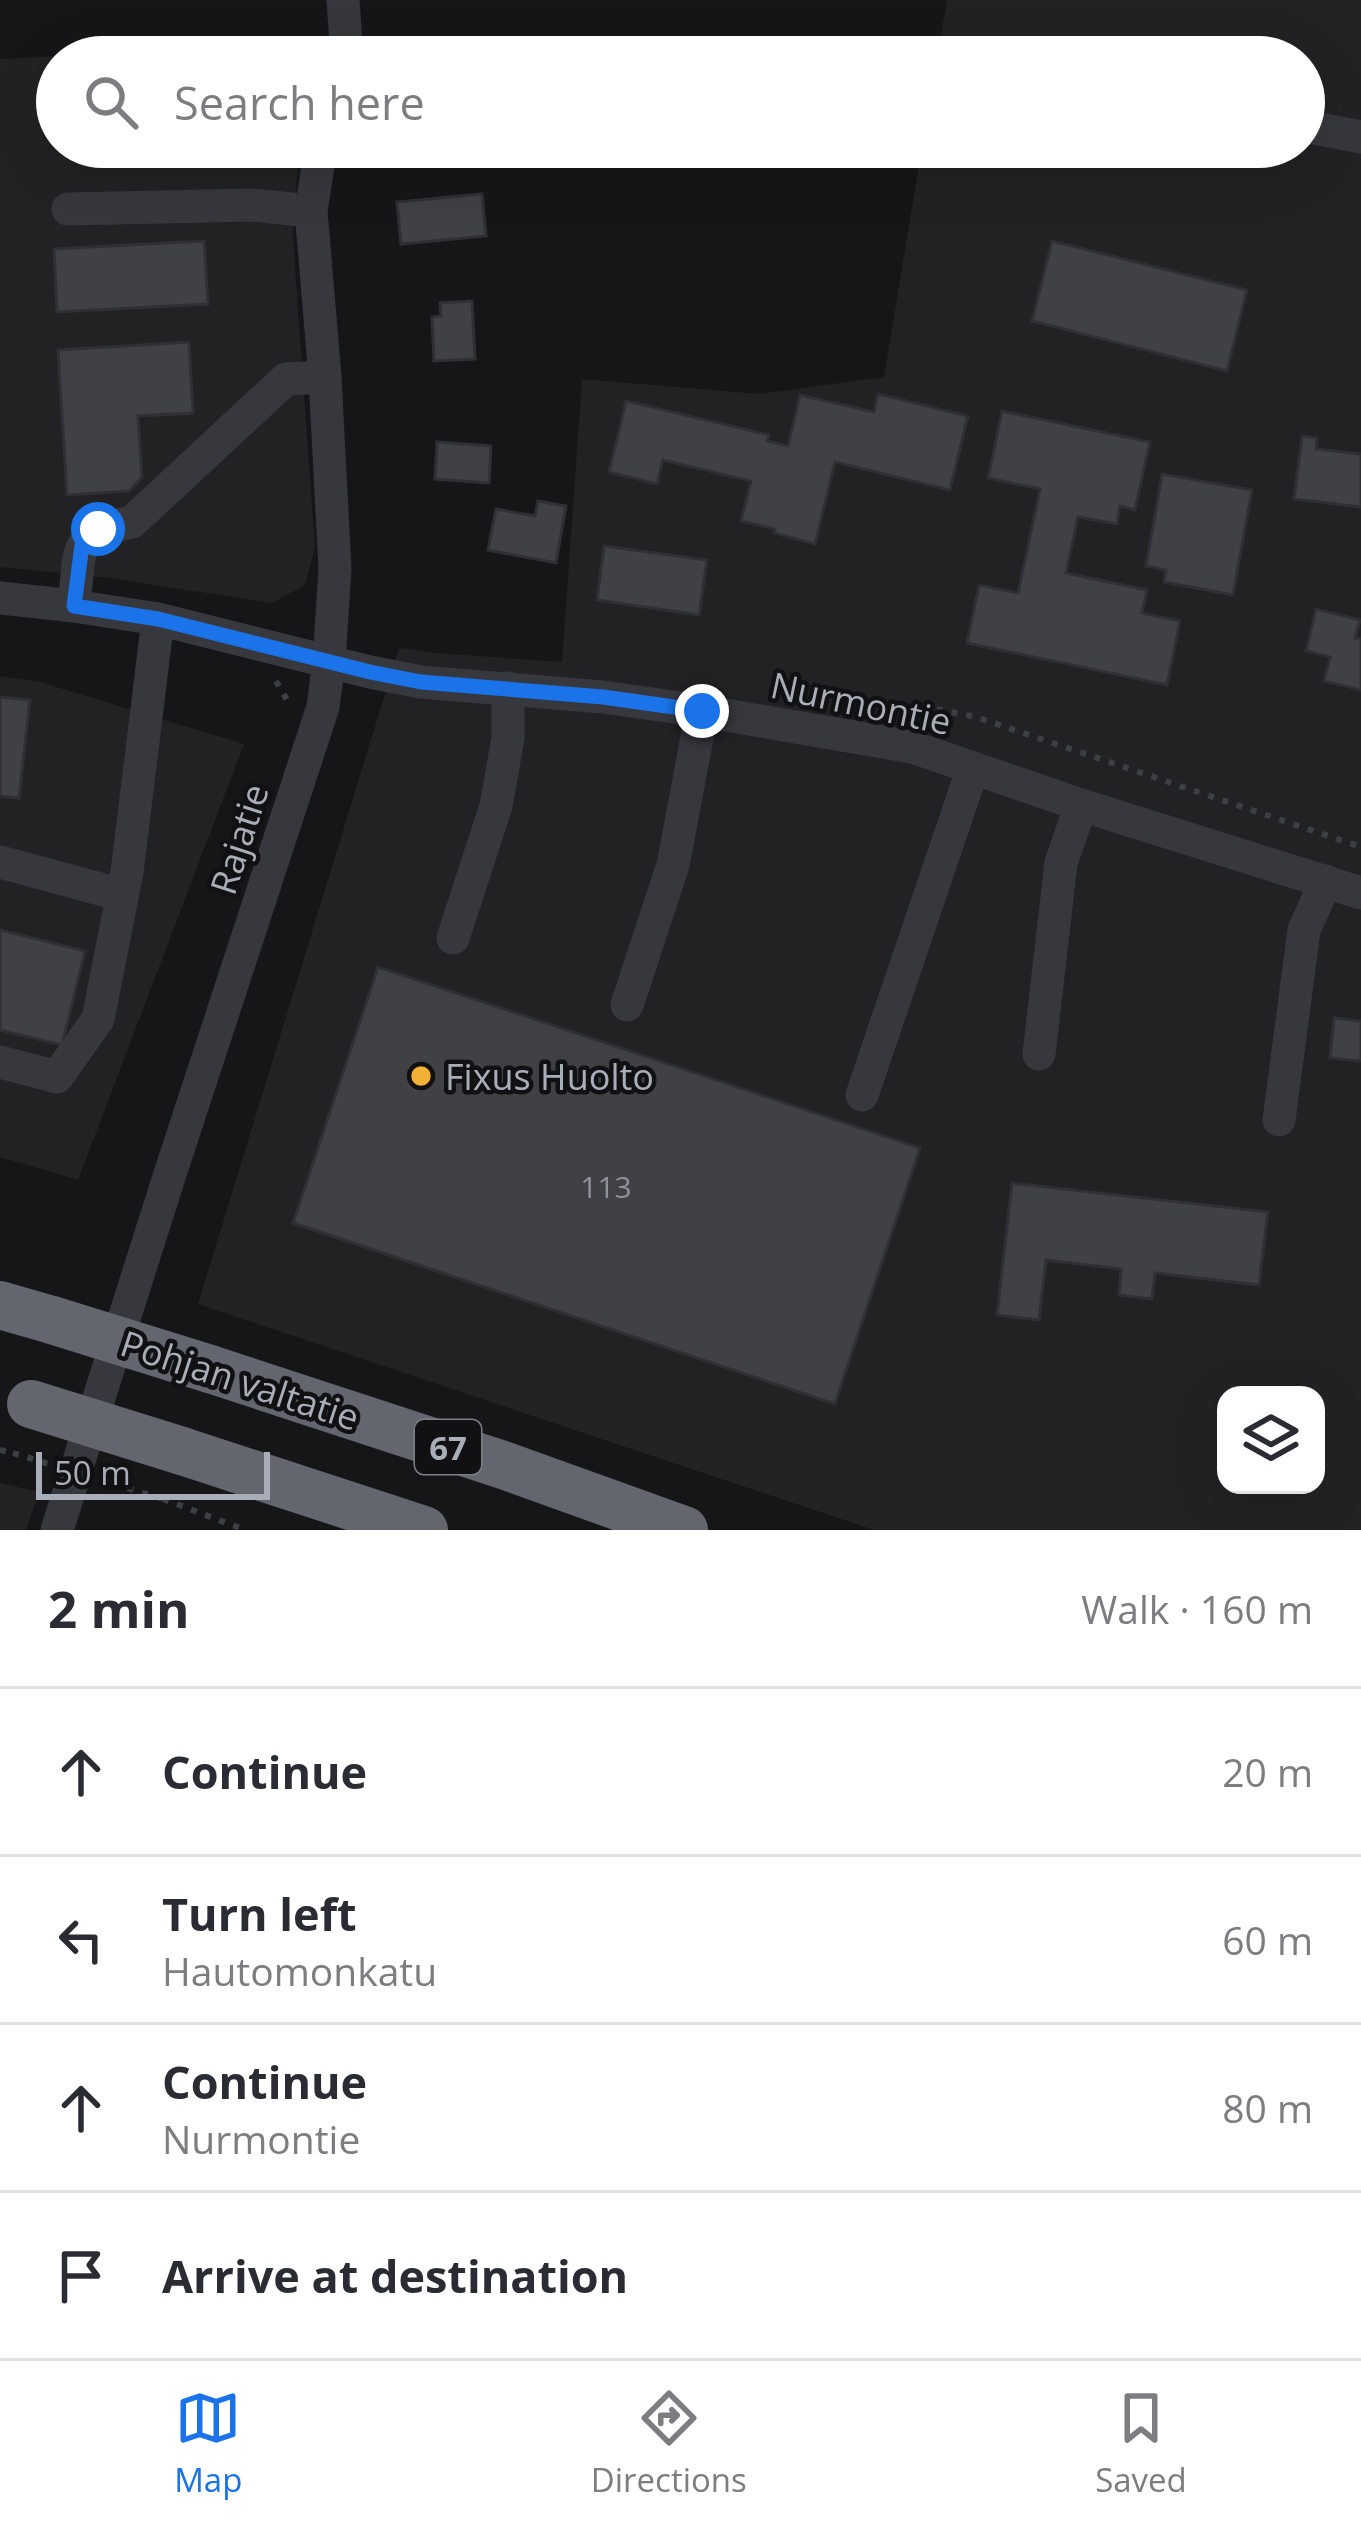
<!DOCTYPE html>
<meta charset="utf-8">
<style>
body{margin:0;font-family:"Open Sans",sans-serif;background:#f7f7f7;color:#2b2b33}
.controls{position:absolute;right:36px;bottom:36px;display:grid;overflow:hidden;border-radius:24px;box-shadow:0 12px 48px #0002}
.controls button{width:108px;height:108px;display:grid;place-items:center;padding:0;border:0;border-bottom:3px solid #e1e1e2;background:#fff;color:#2b2b33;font:60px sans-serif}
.scale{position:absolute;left:36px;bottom:30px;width:234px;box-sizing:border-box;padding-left:12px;border:6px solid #a8adb8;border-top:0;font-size:33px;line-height:42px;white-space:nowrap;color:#a8adb8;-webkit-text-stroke:9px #111113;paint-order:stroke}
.stop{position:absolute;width:36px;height:36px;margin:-27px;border:9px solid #1a73e8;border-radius:50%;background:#fff}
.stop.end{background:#1a73e8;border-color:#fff;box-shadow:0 3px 12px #0008}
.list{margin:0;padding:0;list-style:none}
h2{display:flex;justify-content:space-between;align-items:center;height:156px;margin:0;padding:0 48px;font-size:51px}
h2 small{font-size:39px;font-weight:400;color:#7c7c81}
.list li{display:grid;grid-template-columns:78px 1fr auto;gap:36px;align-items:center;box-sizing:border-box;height:168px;padding:0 48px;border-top:3px solid #e1e1e2}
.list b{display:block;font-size:45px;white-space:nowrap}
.list p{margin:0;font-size:39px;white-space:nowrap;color:#7c7c81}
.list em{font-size:39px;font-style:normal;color:#7c7c81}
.icon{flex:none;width:66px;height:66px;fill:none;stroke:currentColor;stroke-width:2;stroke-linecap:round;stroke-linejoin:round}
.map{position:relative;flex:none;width:1361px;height:1530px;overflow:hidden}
.search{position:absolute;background:#fff;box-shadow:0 12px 48px #0002;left:36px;right:36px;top:36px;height:132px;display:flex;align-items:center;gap:30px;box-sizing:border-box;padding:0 42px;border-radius:66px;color:#7c7c81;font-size:45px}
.sheet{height:828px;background:#fff}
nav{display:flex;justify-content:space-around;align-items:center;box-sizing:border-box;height:168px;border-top:3px solid #e1e1e2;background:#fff;font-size:33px;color:#7c7c81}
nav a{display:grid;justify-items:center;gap:6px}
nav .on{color:#1a73e8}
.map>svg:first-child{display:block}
.built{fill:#222225;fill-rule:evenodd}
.building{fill:#404145;stroke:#303034;stroke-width:3}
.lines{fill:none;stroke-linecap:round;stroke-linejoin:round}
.path{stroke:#3d3f44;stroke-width:6;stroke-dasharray:6 9;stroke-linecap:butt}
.minor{stroke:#37383d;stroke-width:33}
.highway{stroke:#63666e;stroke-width:48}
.path-bridge{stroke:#3d3f44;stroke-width:6;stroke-dasharray:6 9;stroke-linecap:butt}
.highway-bridge{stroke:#63666e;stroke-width:48}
.route{stroke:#1a73e8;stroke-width:15}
.poi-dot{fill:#f2b134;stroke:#111113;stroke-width:4.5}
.labels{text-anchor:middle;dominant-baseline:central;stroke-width:9;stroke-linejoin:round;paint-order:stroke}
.number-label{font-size:30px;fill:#8e929b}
.shield{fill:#111113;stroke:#7b7e86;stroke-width:3}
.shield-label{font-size:33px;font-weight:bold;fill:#a8adb8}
.street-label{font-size:36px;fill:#a8adb8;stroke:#111113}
.poi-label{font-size:36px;fill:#a8adb8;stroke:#111113;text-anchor:start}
</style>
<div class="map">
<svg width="1361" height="1530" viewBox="0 0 1361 1530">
<rect width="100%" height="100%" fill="#161618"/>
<!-- built -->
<g class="built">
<path d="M947,0H1361V1530H874L198,1304L399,648L435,653L562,662L582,379L759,394L884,377L922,147H1304V57H937ZM1226,1395H1316V1485H1226Z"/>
<path d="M328,43L327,57H57V147H299L293,238L315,548L305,585L272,603L109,578L0,567V59Z"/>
<path d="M0,676L40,682L244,744L78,1180L0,1157Z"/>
<path d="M0,1483L39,1492L26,1530H0Z"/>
</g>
<!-- building -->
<g class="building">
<path d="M482,194L486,236L401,244L397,202Z"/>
<path d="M204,241L208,304L57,312L54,249Z"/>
<path d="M1052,241L1247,290L1227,371L1032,321Z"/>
<path d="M472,301L475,359L434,361L432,317L441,316L440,303Z"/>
<path d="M189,342L193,413L138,416L142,477L129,491L67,495L58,350Z"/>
<path d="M878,394L968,416L950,490L835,462L815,544L774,533L775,529L741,521L751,481L663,460L657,484L609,472L626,401L769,435L767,441L788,446L800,395L874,412Z"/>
<path d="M1002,411L1150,442L1135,510L1120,506L1117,524L1078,517L1066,573L1147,590L1142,613L1180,621L1167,685L967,643L979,585L1018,593L1040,489L988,478Z"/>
<path d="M1302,436L1317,438L1316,449L1361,454V507L1294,499Z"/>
<path d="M437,442L491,446L489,483L435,479Z"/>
<path d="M1162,474L1252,490L1233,595L1164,582L1166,570L1146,566Z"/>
<path d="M538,501L566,506L556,563L488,550L496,509L535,516Z"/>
<path d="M604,546L707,560L699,615L597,600Z"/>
<path d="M1316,609L1360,620L1355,638L1361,639V690L1324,681L1330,657L1306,651Z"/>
<path d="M0,697L30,700L19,798L0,796Z"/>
<path d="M0,930L85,951L62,1045L0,1030Z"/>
<path d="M378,967L920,1148L835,1404L293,1223Z"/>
<path d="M1334,1018L1361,1021V1061L1330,1058Z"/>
<path d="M1012,1183L1268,1212L1259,1285L1155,1273L1152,1299L1119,1295L1121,1269L1046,1260L1039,1320L997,1315Z"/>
</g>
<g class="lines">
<!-- path -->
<g class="path">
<path d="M276,681L290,705"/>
<path d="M926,719L936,709L976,717L1361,847"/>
<path d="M0,1450L13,1453"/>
<path d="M163,1499L245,1530"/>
</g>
<!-- minor -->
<g class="minor">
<path d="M343,0L347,57"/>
<path d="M1304,126L1361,137"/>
<path d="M68,209L252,205L311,211"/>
<path d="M0,598L74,606L158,619L370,672L421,682L603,697L702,711L912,747L1081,805L1361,893"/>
<path d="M74,606C81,549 70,535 132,522L286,379L325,377"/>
<path d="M0,862L122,895"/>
<path d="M453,938L496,806L508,738V688"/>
<path d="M627,1005L673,865L702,711"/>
<path d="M1039,1054L1061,863L1081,805"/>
<path d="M0,1062L57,1077L98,1019L127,872L158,619"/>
<path d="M862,1095L973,768"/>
<path d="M1279,1120L1304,930L1326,881"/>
<path d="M57,1530L169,1177L323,707L329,661L335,569L325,377L311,211L321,147"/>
</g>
<!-- highway -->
<g class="highway">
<path d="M0,1305L52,1320"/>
<path d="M210,1369L506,1466L684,1530"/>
<path d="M182,1451L424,1530"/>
</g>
<!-- path-bridge -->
<path class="path-bridge" d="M13,1453L163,1499"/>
<!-- highway-bridge -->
<g class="highway-bridge">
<path d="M52,1320L210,1369"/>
<path d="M31,1404L182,1451"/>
</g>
</g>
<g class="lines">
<!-- route -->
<path class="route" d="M98,529L82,545L74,606L158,619L370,672L421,682L603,697L702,711"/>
</g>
<!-- markers -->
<circle class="poi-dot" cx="421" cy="1076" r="12"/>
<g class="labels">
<!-- number labels -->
<g class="number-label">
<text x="606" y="1186">113</text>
</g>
<!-- shield labels -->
<rect class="shield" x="415" y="1420" width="66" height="54" rx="9"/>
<g class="shield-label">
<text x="448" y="1447">67</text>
</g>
<!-- street labels -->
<g class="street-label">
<text transform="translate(861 703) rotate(12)">Nurmontie</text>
<text transform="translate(239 839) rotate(-72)">Rajatie</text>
<text transform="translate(240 1380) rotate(18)">Pohjan valtatie</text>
</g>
<!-- poi labels -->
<g class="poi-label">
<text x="445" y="1076">Fixus Huolto</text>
</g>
</g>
</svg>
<div class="controls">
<button><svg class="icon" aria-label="layers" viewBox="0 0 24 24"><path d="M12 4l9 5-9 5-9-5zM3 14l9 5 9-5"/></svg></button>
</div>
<div class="scale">50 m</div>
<div class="stop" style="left:98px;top:529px"></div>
<div class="stop end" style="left:702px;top:711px"></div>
<div class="search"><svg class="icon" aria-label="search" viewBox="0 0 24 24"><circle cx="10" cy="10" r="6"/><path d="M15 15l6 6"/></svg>Search here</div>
</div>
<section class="sheet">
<h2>2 min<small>Walk · 160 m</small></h2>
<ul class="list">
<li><svg class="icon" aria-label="ahead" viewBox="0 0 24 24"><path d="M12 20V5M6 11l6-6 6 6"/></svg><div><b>Continue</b></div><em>20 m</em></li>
<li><svg class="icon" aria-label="left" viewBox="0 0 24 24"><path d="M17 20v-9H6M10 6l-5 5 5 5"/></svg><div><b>Turn left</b><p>Hautomonkatu</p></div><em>60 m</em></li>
<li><svg class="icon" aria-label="ahead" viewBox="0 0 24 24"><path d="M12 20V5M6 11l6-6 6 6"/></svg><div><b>Continue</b><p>Nurmontie</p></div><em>80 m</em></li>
<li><svg class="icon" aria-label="arrive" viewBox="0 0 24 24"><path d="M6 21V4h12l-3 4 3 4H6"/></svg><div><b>Arrive at destination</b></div></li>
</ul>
</section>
<nav>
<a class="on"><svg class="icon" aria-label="map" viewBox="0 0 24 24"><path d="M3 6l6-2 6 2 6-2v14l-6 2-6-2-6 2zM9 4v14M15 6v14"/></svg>Map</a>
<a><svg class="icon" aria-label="directions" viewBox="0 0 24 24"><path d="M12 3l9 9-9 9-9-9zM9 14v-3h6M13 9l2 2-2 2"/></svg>Directions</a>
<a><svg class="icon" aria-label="saved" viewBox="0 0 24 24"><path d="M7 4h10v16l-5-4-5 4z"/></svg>Saved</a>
</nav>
